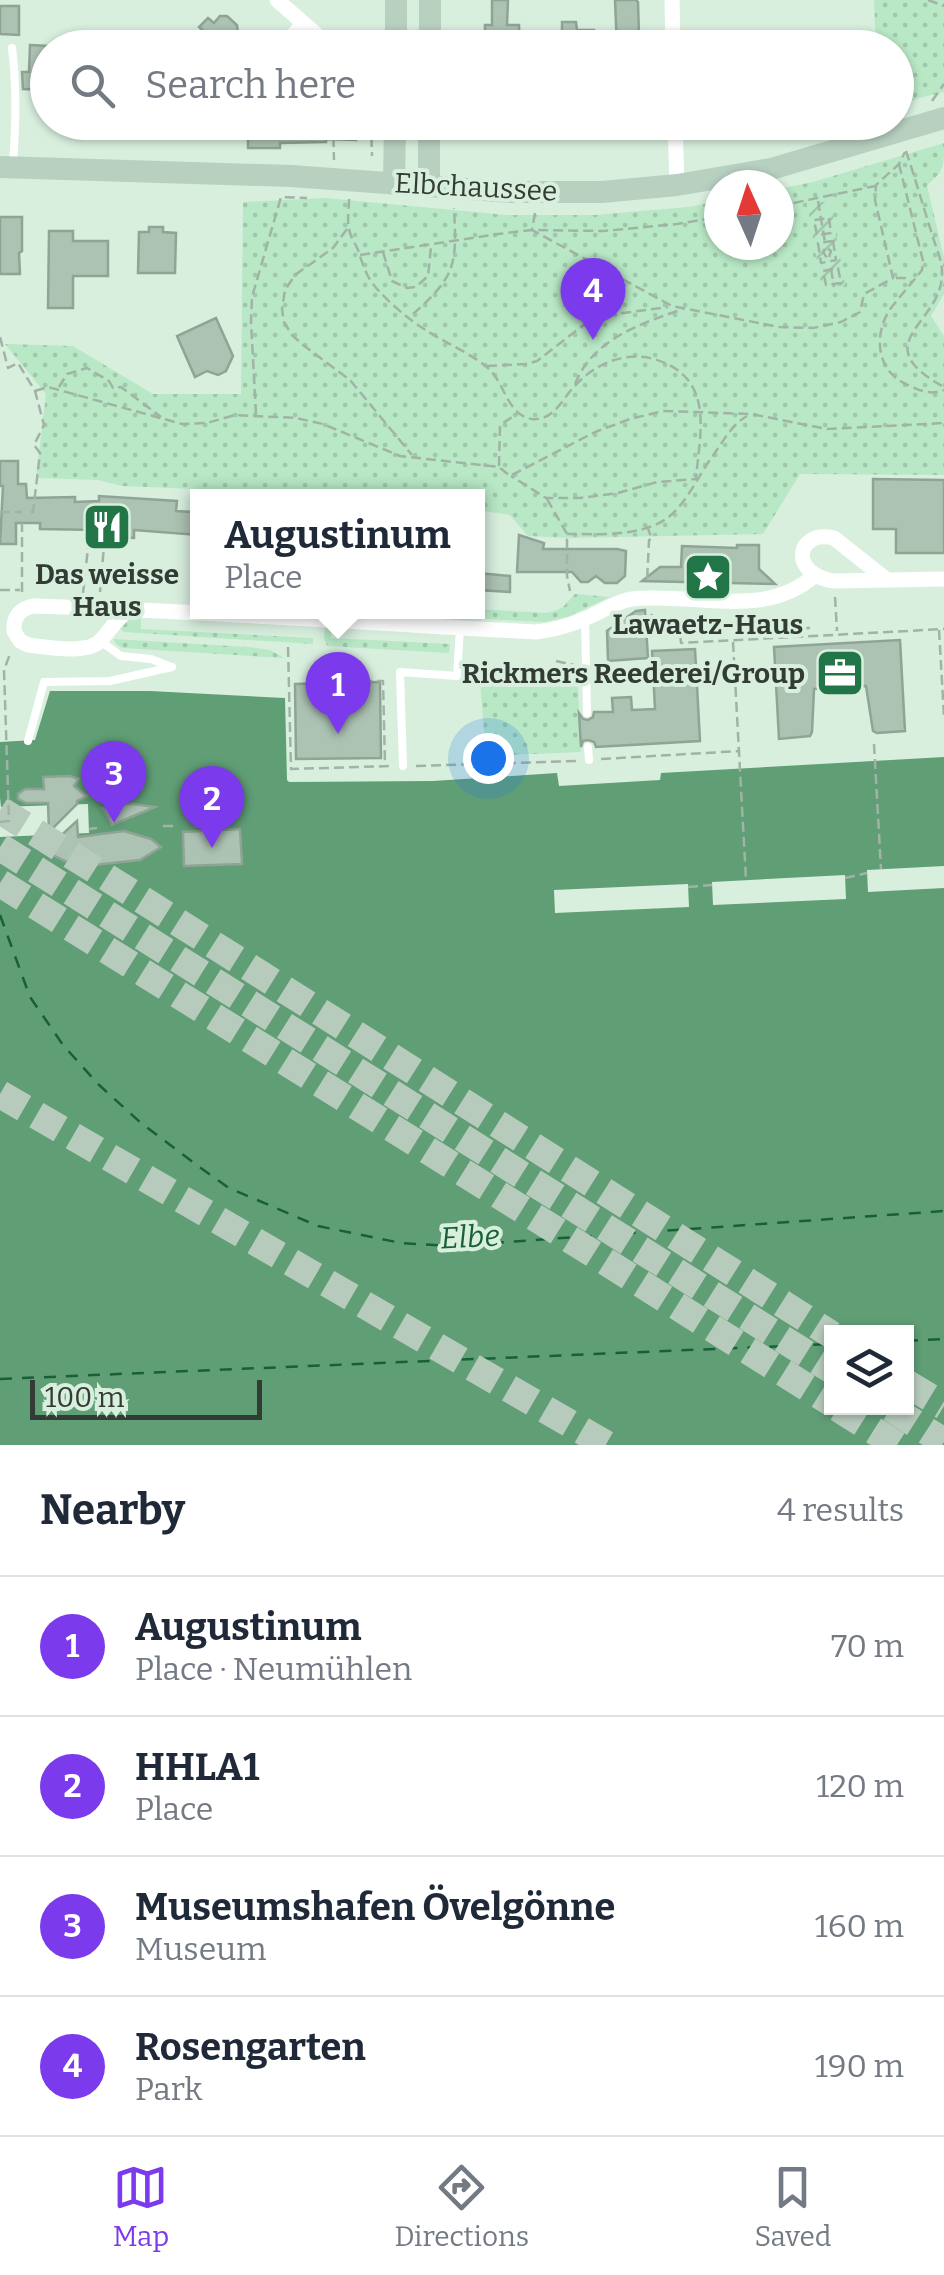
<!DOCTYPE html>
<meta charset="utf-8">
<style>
body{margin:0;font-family:Bitter,serif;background:#f2f2f3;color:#1f2937}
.controls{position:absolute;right:30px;bottom:30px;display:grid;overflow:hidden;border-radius:0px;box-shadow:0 2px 8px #0004}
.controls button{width:90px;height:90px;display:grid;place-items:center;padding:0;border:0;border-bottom:2px solid #e0e1e3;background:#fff;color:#1f2937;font:50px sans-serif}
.compass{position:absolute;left:704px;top:170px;width:90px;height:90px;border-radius:50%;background:#fff;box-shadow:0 2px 8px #0004;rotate:357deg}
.scale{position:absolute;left:30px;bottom:25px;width:232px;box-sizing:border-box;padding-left:10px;border:5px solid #323b34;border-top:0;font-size:28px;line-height:35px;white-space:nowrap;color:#323b34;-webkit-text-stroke:8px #d8efde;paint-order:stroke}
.you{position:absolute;left:488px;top:758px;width:35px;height:35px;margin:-25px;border:8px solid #fff;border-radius:50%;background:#1a73e8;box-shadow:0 0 0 15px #1a73e833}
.badge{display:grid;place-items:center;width:65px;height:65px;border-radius:50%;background:#7c3aed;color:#fff;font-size:32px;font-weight:700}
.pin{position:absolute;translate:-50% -82px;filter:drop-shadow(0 2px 5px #0008)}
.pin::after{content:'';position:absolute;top:52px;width:35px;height:30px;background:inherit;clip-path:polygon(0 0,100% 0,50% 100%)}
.popup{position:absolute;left:190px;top:489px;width:295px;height:130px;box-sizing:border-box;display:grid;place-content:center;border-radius:0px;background:#fff;filter:drop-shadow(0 2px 8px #0005);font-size:32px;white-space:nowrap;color:#747a83}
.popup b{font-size:38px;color:#1f2937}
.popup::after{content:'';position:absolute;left:50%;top:100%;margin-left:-20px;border:20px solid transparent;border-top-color:#fff}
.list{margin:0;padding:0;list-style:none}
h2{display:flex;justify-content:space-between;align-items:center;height:130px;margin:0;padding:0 40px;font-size:42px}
h2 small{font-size:32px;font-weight:400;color:#747a83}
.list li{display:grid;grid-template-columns:65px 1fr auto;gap:30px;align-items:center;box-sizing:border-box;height:140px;padding:0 40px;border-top:2px solid #e0e1e3}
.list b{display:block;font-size:38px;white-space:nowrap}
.list p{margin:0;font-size:32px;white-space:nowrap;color:#747a83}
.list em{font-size:32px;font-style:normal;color:#747a83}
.icon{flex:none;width:55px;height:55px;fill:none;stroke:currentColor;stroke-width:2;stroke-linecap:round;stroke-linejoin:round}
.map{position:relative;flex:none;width:944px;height:1445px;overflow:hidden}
.search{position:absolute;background:#fff;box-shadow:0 2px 8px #0004;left:30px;right:30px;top:30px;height:110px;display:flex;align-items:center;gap:25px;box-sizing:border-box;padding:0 35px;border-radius:55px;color:#747a83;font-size:38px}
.sheet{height:690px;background:#fff}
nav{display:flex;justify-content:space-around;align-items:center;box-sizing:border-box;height:140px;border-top:2px solid #e0e1e3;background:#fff;font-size:28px;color:#747a83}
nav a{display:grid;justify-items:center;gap:5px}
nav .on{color:#7c3aed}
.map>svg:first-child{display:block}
.grass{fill:url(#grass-dots)}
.garden{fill:url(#garden-furrows)}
.water{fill:#609e76;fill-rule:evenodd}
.pier{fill:#d8efde}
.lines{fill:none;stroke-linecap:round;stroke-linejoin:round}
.ferry{stroke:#186038;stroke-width:2.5;stroke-dasharray:12 10;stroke-linecap:butt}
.building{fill:#acc2b2;stroke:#8fa495;stroke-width:2.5}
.motorway-tunnel{stroke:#b7cbbc;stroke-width:28;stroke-dasharray:28 14;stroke-linecap:butt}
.path{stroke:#a1b3a5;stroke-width:2.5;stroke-dasharray:10 5;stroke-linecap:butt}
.service{stroke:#fff;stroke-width:8}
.minor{stroke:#fff;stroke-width:15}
.secondary{stroke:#b7d0c0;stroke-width:22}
.labels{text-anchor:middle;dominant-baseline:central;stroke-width:8;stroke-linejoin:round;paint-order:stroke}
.street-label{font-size:28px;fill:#323b34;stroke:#d8efde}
.poi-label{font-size:28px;font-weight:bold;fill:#323b34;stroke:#d8efde}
.water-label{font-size:30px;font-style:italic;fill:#186038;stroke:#d8efde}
</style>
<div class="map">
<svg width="944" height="1445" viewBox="0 0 944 1445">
<defs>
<pattern id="grass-dots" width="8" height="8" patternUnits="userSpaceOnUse" patternTransform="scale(2.5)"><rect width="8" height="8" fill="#b8e8c6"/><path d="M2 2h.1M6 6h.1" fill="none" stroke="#9fc8ab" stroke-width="1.8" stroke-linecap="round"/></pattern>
<pattern id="garden-furrows" width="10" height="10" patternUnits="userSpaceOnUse" patternTransform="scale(2.5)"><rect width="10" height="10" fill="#b8e8c6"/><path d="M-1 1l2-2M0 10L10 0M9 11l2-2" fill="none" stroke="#9fc8ab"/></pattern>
</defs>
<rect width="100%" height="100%" fill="#d8efde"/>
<!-- grass -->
<g class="grass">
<path d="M874,0H944V92L919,98L897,107L896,48L876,47Z"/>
<path d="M944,143C944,168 944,171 927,185L944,258V294L931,316L944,336V475L800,474L763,534L570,538L528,536L510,515L478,510V497H392L122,486L98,480L36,478L46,394L5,344L73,346L153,394H241L243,202L325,198L507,215H595L688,207L719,201V245H779V189L813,182Z"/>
<path d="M575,594L610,597L567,617L544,622L348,612H478V609L545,613L555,611L563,607Z"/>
<path d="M141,617V629L313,638V644L124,632L120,629L128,620Z"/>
<path d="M325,627H331V638L450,644L449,653L327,646L324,638Z"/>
<path d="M113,639L248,647L270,650L284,658L123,648L118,646Z"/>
<path d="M577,668L581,752L486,756L479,669Z"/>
</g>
<!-- garden -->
<path class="garden" d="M830,201L845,285L822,289L807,204Z"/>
<!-- water -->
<path class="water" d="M50,691H150L285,698L287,780L289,782L433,781L557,773L559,786L660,780L661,773L944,757V1445H0V742L35,740ZM832,1332H906V1408H832Z"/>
<!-- pier -->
<g class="pier">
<path d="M0,798L1,807L88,804L89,833L0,837Z"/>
<path d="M944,866V888L868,892L867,870Z"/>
<path d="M845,875L846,899L713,905L712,882Z"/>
<path d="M688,884L689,907L555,913L554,890Z"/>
</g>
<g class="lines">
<!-- ferry -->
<g class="ferry">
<path d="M0,915L30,997L63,1045L98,1084L141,1123L198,1166L229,1188L318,1226L401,1243L450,1246L944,1211"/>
<path d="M906,1341L944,1339"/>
<path d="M0,1379L832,1344"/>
</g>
</g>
<!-- building -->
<g class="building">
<path d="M492,0H508L507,25H519L520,48H485V25H492Z"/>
<path d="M615,0H636L638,2L639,35H648V48H617Z"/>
<path d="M0,6H19V35L0,34Z"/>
<path d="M220,16H227L237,25L238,35L242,39L234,48H192L200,39L196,35L202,29L199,27L208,18L214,23Z"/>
<path d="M562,22H576L577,30H594V48H562Z"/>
<path d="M30,45L48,46V90L23,89L22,72H29Z"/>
<path d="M248,122H353V127H356V140L326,139V142L280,143V148H248Z"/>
<path d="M0,217H22V251L19,253L20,274H0Z"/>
<path d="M149,227H163V232L176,233L175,273H138L139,232H149Z"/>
<path d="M49,231H73V241H108V276H73V308H48Z"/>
<path d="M216,318L233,356L226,371L218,375L207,371L195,377L177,336Z"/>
<path d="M0,461H18V484H26L27,498L75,497V502L99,501V496L177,501L176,511L193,512L192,521H198V535L134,530V538L114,537V535L98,534V530L40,529V523H16V544H0L3,486H0Z"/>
<path d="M873,479L944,480V553H896V529H873Z"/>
<path d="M519,535L544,543L543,549H617L626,551L625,576L617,583H605L596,576L588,582H581L572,572H517Z"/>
<path d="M737,545H759V569L775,584L642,581L660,567H681L682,546L737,548Z"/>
<path d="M478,573L510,576V592L478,590Z"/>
<path d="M645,610L648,658L608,661L607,631L636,611Z"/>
<path d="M900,640L905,731L877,733L873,731L866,686L814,689L812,732L810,736L779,739L774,647Z"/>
<path d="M695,649L700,741L596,747L594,742L588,740L583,741L581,747L579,713L583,719L588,720L593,717L594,712H613L612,698L631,697L632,710L655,709L652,651Z"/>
<path d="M380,682L381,758L296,759L295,684Z"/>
<path d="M70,776L79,779L74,786L87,796L77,801V804L49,832L48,803H26L18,799V794L25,789H44L43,777Z"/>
<path d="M121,804H133L155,807L112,825L103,808Z"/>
<path d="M77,821L78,837L124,831L151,839L161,847L140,860L94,865L65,861L44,851Z"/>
<path d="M240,829L242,864L184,866L183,832Z"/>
</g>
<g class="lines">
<!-- motorway-tunnel -->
<g class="motorway-tunnel">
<path d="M0,810L832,1335"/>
<path d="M0,847L832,1370"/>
<path d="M0,883L832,1403"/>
<path d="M0,1094L607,1445"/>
<path d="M906,1383L944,1406"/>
<path d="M838,1408L897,1445"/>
<path d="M891,1408L944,1442"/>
</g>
<!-- path -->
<g class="path">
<path d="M928,0L944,6"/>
<path d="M932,101L944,84"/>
<path d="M333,122L334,160"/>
<path d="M371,122L372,156"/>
<path d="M906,151C915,178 923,206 932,234C935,246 942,259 942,272C944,324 862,342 944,387"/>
<path d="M899,164L923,261L922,270C912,283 901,295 891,308C873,333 876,371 906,384C918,390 931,396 944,390"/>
<path d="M349,199C349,208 347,220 349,229C350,236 355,243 358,250C361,259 364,269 369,278C379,295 408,319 424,329C445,343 471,353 489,369C505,384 508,416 532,419C552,421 561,402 572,389C596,361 632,347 667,364C714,386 699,438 696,479L657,482L618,493L580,498H546L511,476"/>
<path d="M818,201L825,242"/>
<path d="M779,206L875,186"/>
<path d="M535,213L532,230L672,306L779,327L813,328L841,322L860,312L864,294L893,278L875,200L876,185L899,164L905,152"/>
<path d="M829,218L831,233L817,235L814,220Z"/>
<path d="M347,229L333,248L295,275L285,290L282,309L284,322L292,335L303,345L350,380L412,455"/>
<path d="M833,241L836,260L821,263L818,243Z"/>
<path d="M383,252L392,281L407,288L416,287L428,276L431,247"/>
<path d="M360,255L498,234L532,230L604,231L677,224L719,217"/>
<path d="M829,257L831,251L826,247L823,252L829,261"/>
<path d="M838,268L841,283L826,285L823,271Z"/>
<path d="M831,269L834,287"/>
<path d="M896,278H905L911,282"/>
<path d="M413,314C456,276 457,265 454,208"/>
<path d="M0,337L8,368L18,363L35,391L44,425L34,445L40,453L33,512H27"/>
<path d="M487,366L526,364L537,361L594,317L668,307"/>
<path d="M575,384C593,339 640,324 683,309"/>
<path d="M59,387L67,374L87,368L109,381L113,388L121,387L161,417"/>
<path d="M35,391L48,387L182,424L207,423L235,415L296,418L323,424L400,456L499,467L510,476L595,432L630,419L663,411L751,414L827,429L944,423"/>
<path d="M256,414L251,322L252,297L281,197L307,198"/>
<path d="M499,466L500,425L517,414"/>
<path d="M547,499L567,534V576L570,591"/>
<path d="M0,512H22"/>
<path d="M647,526L652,539L649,540L647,582"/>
<path d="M567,534C598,534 639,537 666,519C686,505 698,476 712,457C723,442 731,425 747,416"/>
<path d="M0,590H20"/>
<path d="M22,592V523"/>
<path d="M100,592L105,534"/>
<path d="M83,593L90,530"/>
<path d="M835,597L837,631"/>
<path d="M651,614L653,619L679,622L681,643L944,629"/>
<path d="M939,630L944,716"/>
<path d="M766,638V630L810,628"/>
<path d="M733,642L746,880"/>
<path d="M288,647L291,769L393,766"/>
<path d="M556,661L574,665"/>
<path d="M313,669V679L315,681H383L385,765"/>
<path d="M874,744L881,869"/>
<path d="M601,759L740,751"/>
<path d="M416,766L578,761"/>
<path d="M0,822L9,821L4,670L10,654"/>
<path d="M163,826H173"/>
<path d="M221,828V830"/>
<path d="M89,829L97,828"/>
<path d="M845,878L867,873"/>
<path d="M688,887L712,885"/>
</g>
<!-- service -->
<g class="service">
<path d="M12,48C17,87 16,124 13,163"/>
<path d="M280,48L281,43L301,21"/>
<path d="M585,619L587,713"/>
<path d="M100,641L121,656L151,659L169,666"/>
<path d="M28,741L44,682L110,681L172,667"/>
<path d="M588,747L589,760"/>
<path d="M403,766L400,672L457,676L460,628"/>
</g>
<!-- minor -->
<g class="minor">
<path d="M277,0L332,48"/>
<path d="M672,0L673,48"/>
<path d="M675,122L677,185"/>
<path d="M887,580L834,538C796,529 788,574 834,581L944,579"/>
<path d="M130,609C117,618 111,629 101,640C89,655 46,647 28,645L20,641L14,631C13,617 20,608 34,606C202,611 369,623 536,632C555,630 571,625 589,617C603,611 617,601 632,599C694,592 763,620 814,576"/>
</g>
<!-- secondary -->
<g class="secondary">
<path d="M396,48V0"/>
<path d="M430,48V0"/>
<path d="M0,167L291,176L510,192H602L677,185L771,169L944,118"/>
<path d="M394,184L395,122"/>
<path d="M429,187V122"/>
</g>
</g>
<!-- icons -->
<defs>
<g id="restaurant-square" transform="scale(2.5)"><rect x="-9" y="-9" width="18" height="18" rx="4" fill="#227547" stroke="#d8efde"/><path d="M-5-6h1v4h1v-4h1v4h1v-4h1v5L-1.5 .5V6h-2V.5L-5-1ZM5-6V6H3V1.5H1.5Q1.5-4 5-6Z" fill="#fff"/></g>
<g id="sight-square" transform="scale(2.5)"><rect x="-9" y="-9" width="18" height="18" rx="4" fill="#227547" stroke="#d8efde"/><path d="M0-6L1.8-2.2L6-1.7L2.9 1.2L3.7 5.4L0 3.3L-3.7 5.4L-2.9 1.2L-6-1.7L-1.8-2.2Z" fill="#fff"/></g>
<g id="office-square" transform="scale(2.5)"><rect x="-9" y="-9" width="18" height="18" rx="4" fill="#227547" stroke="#d8efde"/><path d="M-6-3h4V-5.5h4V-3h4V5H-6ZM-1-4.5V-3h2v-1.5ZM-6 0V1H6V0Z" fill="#fff"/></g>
</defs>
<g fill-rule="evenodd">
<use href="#restaurant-square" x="107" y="527"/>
<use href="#sight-square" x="708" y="577"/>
<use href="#office-square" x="840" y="673"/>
</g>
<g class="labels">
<!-- street labels -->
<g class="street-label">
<text transform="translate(476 187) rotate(3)">Elbchaussee</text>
</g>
<!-- poi labels -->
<g class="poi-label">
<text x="107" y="574">Das weisse<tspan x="107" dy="32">Haus</tspan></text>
<text x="708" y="624">Lawaetz-Haus</text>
<text x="805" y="673" text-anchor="end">Rickmers Reederei/Group</text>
</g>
<!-- water labels -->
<g class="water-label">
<text transform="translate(470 1237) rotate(-3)">Elbe</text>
</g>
</g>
</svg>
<div class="controls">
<button><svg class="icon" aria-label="layers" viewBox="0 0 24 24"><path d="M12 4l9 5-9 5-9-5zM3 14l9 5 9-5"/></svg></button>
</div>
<svg class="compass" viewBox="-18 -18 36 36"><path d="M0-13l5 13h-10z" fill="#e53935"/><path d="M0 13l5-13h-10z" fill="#747a83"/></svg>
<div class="scale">100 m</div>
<div class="you"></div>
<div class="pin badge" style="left:338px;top:734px">1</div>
<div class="popup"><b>Augustinum</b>Place</div>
<div class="pin badge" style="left:212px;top:848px">2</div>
<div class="pin badge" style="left:114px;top:823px">3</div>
<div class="pin badge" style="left:593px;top:340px">4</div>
<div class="search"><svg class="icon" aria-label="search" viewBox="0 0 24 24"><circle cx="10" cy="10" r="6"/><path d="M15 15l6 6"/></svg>Search here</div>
</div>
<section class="sheet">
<h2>Nearby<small>4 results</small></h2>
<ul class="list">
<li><span class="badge">1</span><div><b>Augustinum</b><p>Place · Neumühlen</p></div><em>70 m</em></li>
<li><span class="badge">2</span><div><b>HHLA1</b><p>Place</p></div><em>120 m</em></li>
<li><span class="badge">3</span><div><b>Museumshafen Övelgönne</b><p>Museum</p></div><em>160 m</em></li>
<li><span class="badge">4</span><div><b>Rosengarten</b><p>Park</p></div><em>190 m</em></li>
</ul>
</section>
<nav>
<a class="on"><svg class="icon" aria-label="map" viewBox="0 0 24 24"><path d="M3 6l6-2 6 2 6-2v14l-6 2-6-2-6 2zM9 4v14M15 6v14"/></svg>Map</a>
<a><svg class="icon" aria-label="directions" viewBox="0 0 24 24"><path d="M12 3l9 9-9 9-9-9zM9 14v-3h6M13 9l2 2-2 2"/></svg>Directions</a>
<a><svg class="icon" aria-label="saved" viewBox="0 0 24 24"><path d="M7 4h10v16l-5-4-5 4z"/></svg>Saved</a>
</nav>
